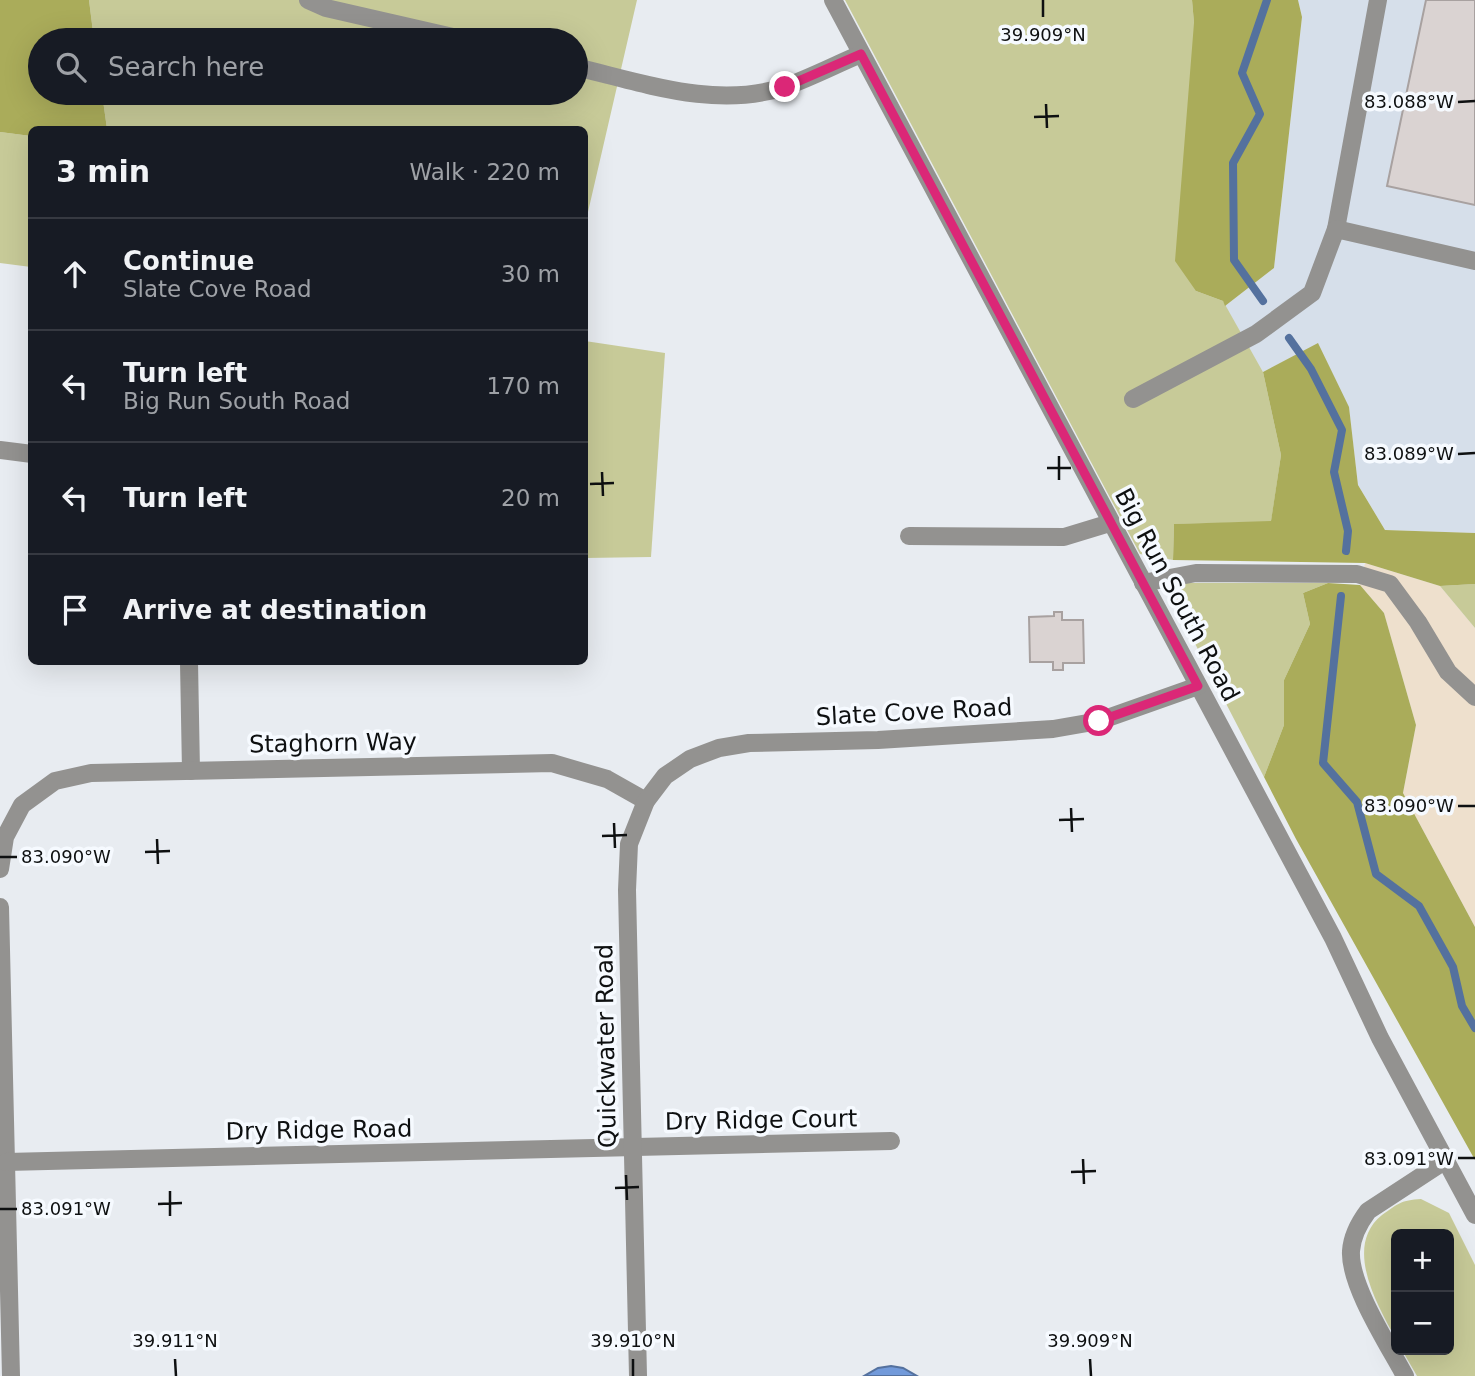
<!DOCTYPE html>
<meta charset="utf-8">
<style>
body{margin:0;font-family:"DejaVu Sans",sans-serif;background:#242831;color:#f1f3f6}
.controls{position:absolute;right:21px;bottom:21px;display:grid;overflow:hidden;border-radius:10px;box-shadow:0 7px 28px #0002}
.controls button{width:63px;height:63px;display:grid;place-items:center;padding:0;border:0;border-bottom:2px solid #363941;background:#171b24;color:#f1f3f6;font:35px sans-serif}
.stop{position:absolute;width:21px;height:21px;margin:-16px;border:5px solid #db2777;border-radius:50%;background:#fff}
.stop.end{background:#db2777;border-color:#fff;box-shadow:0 2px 7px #0008}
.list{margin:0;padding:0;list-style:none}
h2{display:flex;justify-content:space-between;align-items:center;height:91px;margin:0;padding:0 28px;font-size:30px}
h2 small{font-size:23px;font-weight:400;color:#9ea1a6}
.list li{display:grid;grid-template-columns:46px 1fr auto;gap:21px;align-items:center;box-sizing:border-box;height:112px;padding:0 28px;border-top:2px solid #363941}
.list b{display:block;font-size:26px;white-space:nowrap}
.list p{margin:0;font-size:23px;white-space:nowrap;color:#9ea1a6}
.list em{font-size:23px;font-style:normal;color:#9ea1a6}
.icon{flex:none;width:38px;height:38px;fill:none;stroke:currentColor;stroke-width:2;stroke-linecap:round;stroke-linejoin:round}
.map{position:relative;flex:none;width:1475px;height:1376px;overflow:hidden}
.search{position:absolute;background:#171b24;box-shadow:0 7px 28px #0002;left:28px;top:28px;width:560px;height:77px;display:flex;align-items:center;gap:18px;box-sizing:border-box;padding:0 24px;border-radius:38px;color:#9ea1a6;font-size:26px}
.panel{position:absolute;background:#171b24;box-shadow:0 7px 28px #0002;left:28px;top:126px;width:560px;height:539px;border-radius:10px}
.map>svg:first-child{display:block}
.commercial{fill:#eee0cd}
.built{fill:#d6dfea}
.green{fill:#c7ca98}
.forest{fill:#aaac5a}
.water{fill:#729ada;stroke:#54719e;stroke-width:2}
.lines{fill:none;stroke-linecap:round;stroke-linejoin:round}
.stream{stroke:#54719e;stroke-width:8}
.building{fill:#dad3d2;stroke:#a8a1a0;stroke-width:2}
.minor{stroke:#939290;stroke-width:18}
.route{stroke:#db2777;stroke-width:9}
.ticks{fill:none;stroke:#0e1011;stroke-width:2.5}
.labels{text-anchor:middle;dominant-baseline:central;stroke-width:7;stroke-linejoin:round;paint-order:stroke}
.street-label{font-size:24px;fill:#0e1011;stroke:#f6faff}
.ticks-label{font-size:18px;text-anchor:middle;fill:#0e1011;stroke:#f6faff;stroke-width:7;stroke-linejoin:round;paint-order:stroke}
</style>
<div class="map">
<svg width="1475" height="1376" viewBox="0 0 1475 1376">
<rect width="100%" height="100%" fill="#e8ecf1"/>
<!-- commercial -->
<path class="commercial" d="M1365,563L1440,586L1475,628V927L1403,793L1416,725L1384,613L1360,585Z"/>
<!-- built -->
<path class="built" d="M1298,0H1475V533L1385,530L1358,485L1349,408L1318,344L1263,372L1225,306L1274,268L1302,17Z"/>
<!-- green -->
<g class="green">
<path d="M89,0H637L588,212L584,211V130L107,129L102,93H576V40H94Z"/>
<path d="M845,0H1192L1194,23L1196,291L1223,301L1263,372L1281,455L1271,522L1174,524L1173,560L1140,554Z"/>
<path d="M0,132L31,136V267L0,263Z"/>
<path d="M585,341L665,353L651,557L585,558Z"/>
<path d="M1185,583H1328L1303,593L1310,624L1284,680V725L1264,777L1173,601Z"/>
<path d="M1475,584V628L1440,586Z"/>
<path d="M1421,1199L1449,1213L1475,1265V1376H1417L1402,1350H1449V1234H1396V1339C1377,1305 1343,1246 1382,1215C1398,1204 1401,1200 1421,1199Z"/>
</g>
<!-- forest -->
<g class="forest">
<path d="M0,0H89L94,40H40V93H102L107,129L32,130L31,136L0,132Z"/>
<path d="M1192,0H1298L1302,17L1274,268L1225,306L1223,301L1196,291L1175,261L1194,23Z"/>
<path d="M1318,343L1349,407L1358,485L1385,530L1475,533V584L1440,586L1365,563L1173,560L1174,524L1271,521L1281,455L1263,372Z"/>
<path d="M1328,583L1360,585L1384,613L1416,725L1403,793L1475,927V1160L1296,839L1264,777L1284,725V680L1310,624L1303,593Z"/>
</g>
<!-- water -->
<path class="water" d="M891,1366L903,1368L917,1376H864L878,1368Z"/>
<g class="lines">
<!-- stream -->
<g class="stream">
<path d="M1263,301L1234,260L1233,163L1260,114L1242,73L1267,0"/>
<path d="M1289,338L1311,369L1342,430L1334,472L1348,531L1346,551"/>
<path d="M1341,596L1323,763L1357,802L1376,874L1419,906L1453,967L1462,1006L1475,1028"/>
</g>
</g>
<!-- building -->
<g class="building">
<path d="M1426,0H1475V205L1387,186Z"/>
<path d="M1054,612H1062V620H1083L1084,663H1063V670H1053V662H1030L1029,617L1054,616Z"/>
</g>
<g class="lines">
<!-- minor -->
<g class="minor">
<path d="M308,0L326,8L466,40"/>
<path d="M833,0L1333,938L1380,1038L1475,1215"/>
<path d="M576,67C643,83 718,110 787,86C812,77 837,64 861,54"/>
<path d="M1336,229L1378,0"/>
<path d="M1133,399L1256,334L1312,293L1336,229L1475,261"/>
<path d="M0,450L32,454"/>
<path d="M909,536L1064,537L1110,523"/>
<path d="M1143,583L1196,573L1357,574L1390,584L1418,622L1448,672L1475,697"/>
<path d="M189,662L191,771"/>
<path d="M0,869L5,837L22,805L55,781L91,773L552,763L607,779L646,801"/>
<path d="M0,907L11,1376"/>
<path d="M6,1162L891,1141"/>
<path d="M638,1376L627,890L629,844L646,801L665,776L690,759L719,748L749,743L878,740L1053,729L1099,721L1198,686"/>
<path d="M1405,1376C1389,1346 1349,1285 1351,1251C1352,1236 1359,1223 1368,1211L1446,1160"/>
</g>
</g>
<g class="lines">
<!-- route -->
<path class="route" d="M785,87L861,54L1198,686L1099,721"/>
</g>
<!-- ticks -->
<path class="ticks" d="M1043,0V17M1458,102L1475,101M1046,104L1047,128M1034,117L1059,116M1458,454L1475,453M1059,456V480M1047,468H1071M602,472L603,496M590,484L614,483M1458,806H1475M1071,808L1072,832M1059,820L1084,819M614,823L615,848M602,836L627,835M157,839L158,864M145,852L170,851M0,857H17M1458,1158H1475M1083,1159L1084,1184M1071,1172L1096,1171M626,1175L627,1200M615,1188L639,1187M170,1191V1216M158,1204L182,1203M0,1209H17M175,1359L176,1376M633,1359V1376M1090,1359L1091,1376"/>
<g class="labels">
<!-- street labels -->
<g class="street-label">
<text transform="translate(1177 595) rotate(62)">Big Run South Road</text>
<text transform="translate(914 712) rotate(-3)">Slate Cove Road</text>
<text transform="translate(333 743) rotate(-1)">Staghorn Way</text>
<text transform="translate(606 1046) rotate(-91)">Quickwater Road</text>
<text transform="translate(761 1120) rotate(-1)">Dry Ridge Court</text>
<text transform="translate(319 1130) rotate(-1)">Dry Ridge Road</text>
</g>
</g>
<g class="ticks-label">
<text x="1043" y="41">39.909°N</text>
<text x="1409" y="108">83.088°W</text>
<text x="1409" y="460">83.089°W</text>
<text x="1409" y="812">83.090°W</text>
<text x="66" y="863">83.090°W</text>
<text x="1409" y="1165">83.091°W</text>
<text x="66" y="1215">83.091°W</text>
<text x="175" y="1347">39.911°N</text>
<text x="633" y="1347">39.910°N</text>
<text x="1090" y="1347">39.909°N</text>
</g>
</svg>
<div class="controls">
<button>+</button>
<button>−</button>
</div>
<div class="stop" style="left:1099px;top:721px"></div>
<div class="stop end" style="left:785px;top:87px"></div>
<div class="search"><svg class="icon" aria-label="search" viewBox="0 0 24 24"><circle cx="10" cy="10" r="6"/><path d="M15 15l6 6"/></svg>Search here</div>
<section class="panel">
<h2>3 min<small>Walk · 220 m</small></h2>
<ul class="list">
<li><svg class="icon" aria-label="ahead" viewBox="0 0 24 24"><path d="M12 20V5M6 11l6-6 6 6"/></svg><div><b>Continue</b><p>Slate Cove Road</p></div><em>30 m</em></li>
<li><svg class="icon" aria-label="left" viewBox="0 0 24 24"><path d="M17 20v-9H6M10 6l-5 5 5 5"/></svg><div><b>Turn left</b><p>Big Run South Road</p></div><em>170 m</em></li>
<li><svg class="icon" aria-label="left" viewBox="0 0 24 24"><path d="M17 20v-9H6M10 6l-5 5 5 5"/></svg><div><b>Turn left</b></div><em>20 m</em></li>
<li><svg class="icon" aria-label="arrive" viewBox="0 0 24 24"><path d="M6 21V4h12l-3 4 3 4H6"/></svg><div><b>Arrive at destination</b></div></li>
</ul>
</section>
</div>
